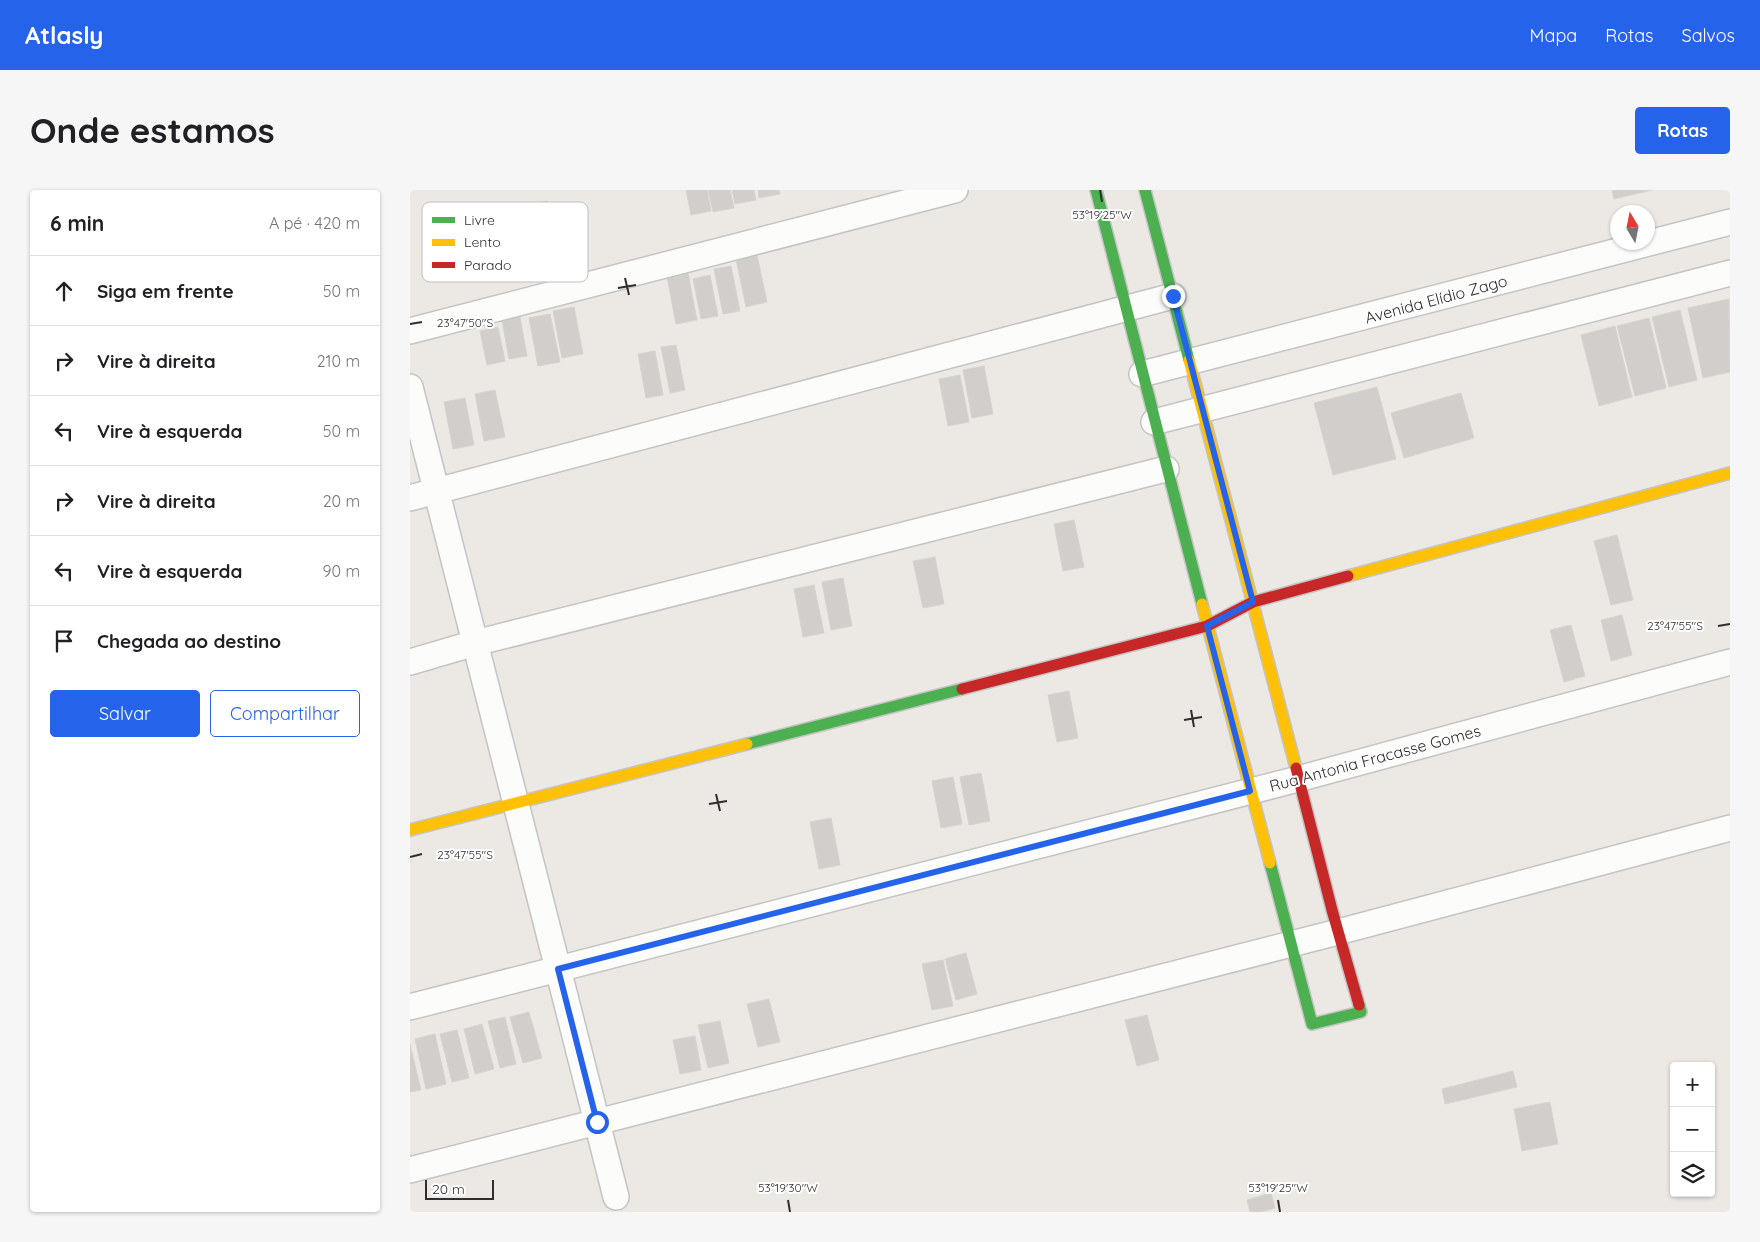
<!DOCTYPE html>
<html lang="pt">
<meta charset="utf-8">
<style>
body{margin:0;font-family:Quicksand,sans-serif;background:#f6f6f6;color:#202124}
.controls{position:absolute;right:15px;bottom:15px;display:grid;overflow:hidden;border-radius:5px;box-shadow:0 1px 4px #0004}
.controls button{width:45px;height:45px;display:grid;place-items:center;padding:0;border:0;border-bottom:1px solid #e0e0e0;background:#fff;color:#202124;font:25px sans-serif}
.compass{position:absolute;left:1200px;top:15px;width:45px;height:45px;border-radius:50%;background:#fff;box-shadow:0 1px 4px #0004;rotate:350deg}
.scale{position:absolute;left:15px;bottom:12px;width:69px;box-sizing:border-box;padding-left:5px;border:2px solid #2e2e2e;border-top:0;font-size:14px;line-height:18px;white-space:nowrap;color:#2e2e2e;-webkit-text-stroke:4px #fff;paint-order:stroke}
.stop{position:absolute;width:15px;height:15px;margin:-11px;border:4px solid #2563eb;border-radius:50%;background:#fff}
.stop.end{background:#2563eb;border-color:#fff;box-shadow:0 1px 5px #0008}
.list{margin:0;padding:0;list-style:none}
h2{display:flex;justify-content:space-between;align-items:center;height:65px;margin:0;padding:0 20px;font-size:21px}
h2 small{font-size:16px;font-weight:400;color:#757577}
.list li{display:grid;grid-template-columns:32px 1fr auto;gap:15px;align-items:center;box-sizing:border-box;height:70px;padding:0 20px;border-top:1px solid #e0e0e0}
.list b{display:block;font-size:19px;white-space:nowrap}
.list em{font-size:16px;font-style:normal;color:#757577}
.actions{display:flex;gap:10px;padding:15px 20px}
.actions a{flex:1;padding:11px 0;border:1px solid #2563eb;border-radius:5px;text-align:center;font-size:18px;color:#2563eb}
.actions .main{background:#2563eb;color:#fff}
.icon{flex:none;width:28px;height:28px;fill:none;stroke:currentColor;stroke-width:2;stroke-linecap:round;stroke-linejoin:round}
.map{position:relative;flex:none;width:1320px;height:1022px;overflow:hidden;border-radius:5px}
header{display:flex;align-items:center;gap:30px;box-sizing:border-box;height:70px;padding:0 25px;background:#2563eb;color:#fff}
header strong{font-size:24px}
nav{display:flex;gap:28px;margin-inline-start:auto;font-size:18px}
.intro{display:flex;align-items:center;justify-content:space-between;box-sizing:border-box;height:120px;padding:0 30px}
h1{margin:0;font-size:35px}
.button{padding:12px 22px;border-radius:5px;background:#2563eb;color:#fff;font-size:18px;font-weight:700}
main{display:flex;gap:30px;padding:0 30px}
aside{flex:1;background:#fff;border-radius:5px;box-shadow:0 1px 4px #0004}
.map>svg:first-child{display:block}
.building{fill:#d1cecb;stroke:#d7d4d0}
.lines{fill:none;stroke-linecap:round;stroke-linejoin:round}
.street-casing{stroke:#c5c4c5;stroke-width:28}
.fast-casing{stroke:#c5c4c5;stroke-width:14}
.slow-casing{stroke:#c5c4c5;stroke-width:14}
.jam-casing{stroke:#c5c4c5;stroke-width:14}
.street{stroke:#fcfcfb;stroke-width:25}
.fast{stroke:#4caf50;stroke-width:11}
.slow{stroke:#ffc107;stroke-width:11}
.jam{stroke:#c62828;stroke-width:11}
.route{stroke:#2563eb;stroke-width:6}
.ticks{fill:none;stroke:#2e2e2e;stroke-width:2}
.labels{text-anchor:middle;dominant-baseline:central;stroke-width:4;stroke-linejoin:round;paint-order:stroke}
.street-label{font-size:16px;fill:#2e2e2e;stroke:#fff}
.key{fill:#fff;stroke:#c0c0c0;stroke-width:1}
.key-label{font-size:14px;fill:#2e2e2e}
.ticks-label{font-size:12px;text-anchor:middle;fill:#2e2e2e;stroke:#fff;stroke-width:4;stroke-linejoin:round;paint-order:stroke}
</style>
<header>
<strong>Atlasly</strong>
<nav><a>Mapa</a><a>Rotas</a><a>Salvos</a></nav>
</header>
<div class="intro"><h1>Onde estamos</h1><a class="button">Rotas</a></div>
<main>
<aside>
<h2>6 min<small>A pé · 420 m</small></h2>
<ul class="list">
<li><svg class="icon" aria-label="ahead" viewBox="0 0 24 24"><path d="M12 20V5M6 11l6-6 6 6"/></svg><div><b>Siga em frente</b></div><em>50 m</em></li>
<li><svg class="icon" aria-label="right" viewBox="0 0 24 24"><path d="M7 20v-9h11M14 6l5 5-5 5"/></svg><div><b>Vire à direita</b></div><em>210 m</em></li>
<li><svg class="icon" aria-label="left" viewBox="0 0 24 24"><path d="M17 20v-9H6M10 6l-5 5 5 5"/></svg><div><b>Vire à esquerda</b></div><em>50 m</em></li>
<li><svg class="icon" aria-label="right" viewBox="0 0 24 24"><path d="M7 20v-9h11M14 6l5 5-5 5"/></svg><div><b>Vire à direita</b></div><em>20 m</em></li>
<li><svg class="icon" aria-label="left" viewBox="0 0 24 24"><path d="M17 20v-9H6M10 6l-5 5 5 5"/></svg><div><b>Vire à esquerda</b></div><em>90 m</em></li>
<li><svg class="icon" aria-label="arrive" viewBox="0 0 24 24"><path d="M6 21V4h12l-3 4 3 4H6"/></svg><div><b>Chegada ao destino</b></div></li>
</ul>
<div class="actions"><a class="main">Salvar</a><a>Compartilhar</a></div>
</aside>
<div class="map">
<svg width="1320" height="1022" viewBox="0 0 1320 1022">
<rect width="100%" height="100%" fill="#ece8e4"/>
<!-- building -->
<g class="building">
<path d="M276,0H297L301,21L281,25Z"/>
<path d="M298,0H320L324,18L303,22Z"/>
<path d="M322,0H344L346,10L325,14Z"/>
<path d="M348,0H369L370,4L349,8Z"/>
<path d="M1202,0H1242L1204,9Z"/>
<path d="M137,11L147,58L126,62L117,15Z"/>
<path d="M347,65L357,112L336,117L326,69Z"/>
<path d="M321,76L330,121L313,124L304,79Z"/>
<path d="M278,83L287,130L266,134L257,87Z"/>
<path d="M300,85L308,126L291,129L283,89Z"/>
<path d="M1319,109L1320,182L1293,188L1278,118Z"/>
<path d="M164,117L173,164L152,168L143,121Z"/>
<path d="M1270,120L1287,190L1259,197L1242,127Z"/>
<path d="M140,124L150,172L128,176L119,128Z"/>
<path d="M110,127L117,166L99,169L92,130Z"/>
<path d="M1239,128L1256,198L1225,206L1207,136Z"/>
<path d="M1205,136L1222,207L1189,216L1171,145Z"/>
<path d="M88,137L95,171L77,175L70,141Z"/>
<path d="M266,155L275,200L260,203L251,157Z"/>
<path d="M245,161L253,205L236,208L228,164Z"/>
<path d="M574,176L583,224L562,228L553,180Z"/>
<path d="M550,185L559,232L538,236L529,189Z"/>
<path d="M967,197L986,269L923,285L904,213Z"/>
<path d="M85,200L95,247L74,251L65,204Z"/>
<path d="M1051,203L1064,248L994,268L981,223Z"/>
<path d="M55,208L64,255L43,259L34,212Z"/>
<path d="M664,330L674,377L653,381L644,334Z"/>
<path d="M1207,345L1223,410L1201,415L1184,351Z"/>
<path d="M525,367L534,414L513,418L503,371Z"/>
<path d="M433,388L442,436L421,440L412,392Z"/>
<path d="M404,395L414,443L393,447L384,399Z"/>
<path d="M1212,425L1222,465L1201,471L1191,430Z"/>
<path d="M1161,435L1175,486L1154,492L1140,440Z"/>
<path d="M659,501L668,548L647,552L638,505Z"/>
<path d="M571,583L580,631L559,635L550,587Z"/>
<path d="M543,587L552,634L531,638L522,591Z"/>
<path d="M421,628L430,675L409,679L400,632Z"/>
<path d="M556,763L567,804L546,810L535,769Z"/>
<path d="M533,770L543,816L522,820L512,774Z"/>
<path d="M359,809L370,852L348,857L337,814Z"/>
<path d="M119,822L132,868L113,873L100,827Z"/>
<path d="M737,825L749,870L727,876L715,830Z"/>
<path d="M95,827L106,874L90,878L78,831Z"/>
<path d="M310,831L319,873L298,878L288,835Z"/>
<path d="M72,834L84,879L65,884L54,839Z"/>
<path d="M47,840L59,888L42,892L30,844Z"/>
<path d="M25,844L36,894L16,899L5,849Z"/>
<path d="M285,846L291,880L270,884L263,850Z"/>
<path d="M0,854L11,900L0,902Z"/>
<path d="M1103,881L1107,897L1035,914L1032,899Z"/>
<path d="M1140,912L1148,954L1112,961L1104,919Z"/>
<path d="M861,1003L865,1018L851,1022H840L837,1010Z"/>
</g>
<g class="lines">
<!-- street casing -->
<g class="street-casing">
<g id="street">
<path d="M0,141L545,0"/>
<path d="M732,184L1320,32"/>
<path d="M0,197L206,1007"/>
<path d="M744,232L1320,83"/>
<path d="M0,308L763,106"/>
<path d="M0,472L65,453L756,279"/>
<path d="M0,817L888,589L1320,472"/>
<path d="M0,980L928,742L1320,638"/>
</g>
</g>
<!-- fast casing -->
<g class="fast-casing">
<g id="fast">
<path d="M686,0L792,414"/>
<path d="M735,0L779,170"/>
<path d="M337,554L552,499"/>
<path d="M860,673L902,834L951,822L949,815"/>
</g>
</g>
<!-- slow casing -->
<g class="slow-casing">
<g id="slow">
<path d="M779,170L886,578"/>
<path d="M938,386L1320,283"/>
<path d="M792,414L860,673"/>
<path d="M0,640L337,554"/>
</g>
</g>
<!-- jam casing -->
<g class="jam-casing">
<g id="jam">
<path d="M552,499L797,436L843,412L938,386"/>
<path d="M886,578L922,720L949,815"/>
</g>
</g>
<!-- street -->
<use href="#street" class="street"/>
<!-- fast -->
<use href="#fast" class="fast"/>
<!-- slow -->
<use href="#slow" class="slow"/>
<!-- jam -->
<use href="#jam" class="jam"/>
</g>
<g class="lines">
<!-- route -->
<path class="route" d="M187,932L148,779L840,601L797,436L843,412L763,106"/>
</g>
<!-- ticks -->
<path class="ticks" d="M690,0L692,12M215,88L219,105M208,98L226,95M0,134L12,132M1308,436L1320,434M781,520L784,537M774,530L792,527M306,604L310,621M299,614L317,611M0,667L12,664M378,1010L380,1022M868,1010L870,1022"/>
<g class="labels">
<!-- street labels -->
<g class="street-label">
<text transform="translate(1026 109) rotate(-15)">Avenida Elídio Zago</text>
<text transform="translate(965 568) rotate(-15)">Rua Antonia Fracasse Gomes</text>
</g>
</g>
<!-- legend -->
<rect x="12" y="12" width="166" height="80" rx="8" class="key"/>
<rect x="22" y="27" width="23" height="6" fill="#4caf50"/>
<rect x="22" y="49" width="23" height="7" fill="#ffc107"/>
<rect x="22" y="72" width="23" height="6" fill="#c62828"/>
<g class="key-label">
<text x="54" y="35">Livre</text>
<text x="54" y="57">Lento</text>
<text x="54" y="80">Parado</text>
</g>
<g class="ticks-label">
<text x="692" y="29">53°19'25"W</text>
<text x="55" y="137">23°47'50"S</text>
<text x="1265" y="440">23°47'55"S</text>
<text x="55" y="669">23°47'55"S</text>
<text x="378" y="1002">53°19'30"W</text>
<text x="868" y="1002">53°19'25"W</text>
</g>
</svg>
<div class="controls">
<button>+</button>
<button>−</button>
<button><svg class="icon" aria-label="layers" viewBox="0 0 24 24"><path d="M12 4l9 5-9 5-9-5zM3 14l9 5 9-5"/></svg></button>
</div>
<svg class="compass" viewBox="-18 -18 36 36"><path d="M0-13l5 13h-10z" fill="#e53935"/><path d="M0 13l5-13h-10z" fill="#757577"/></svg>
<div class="scale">20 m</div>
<div class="stop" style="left:187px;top:932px"></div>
<div class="stop end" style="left:763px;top:106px"></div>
</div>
</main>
